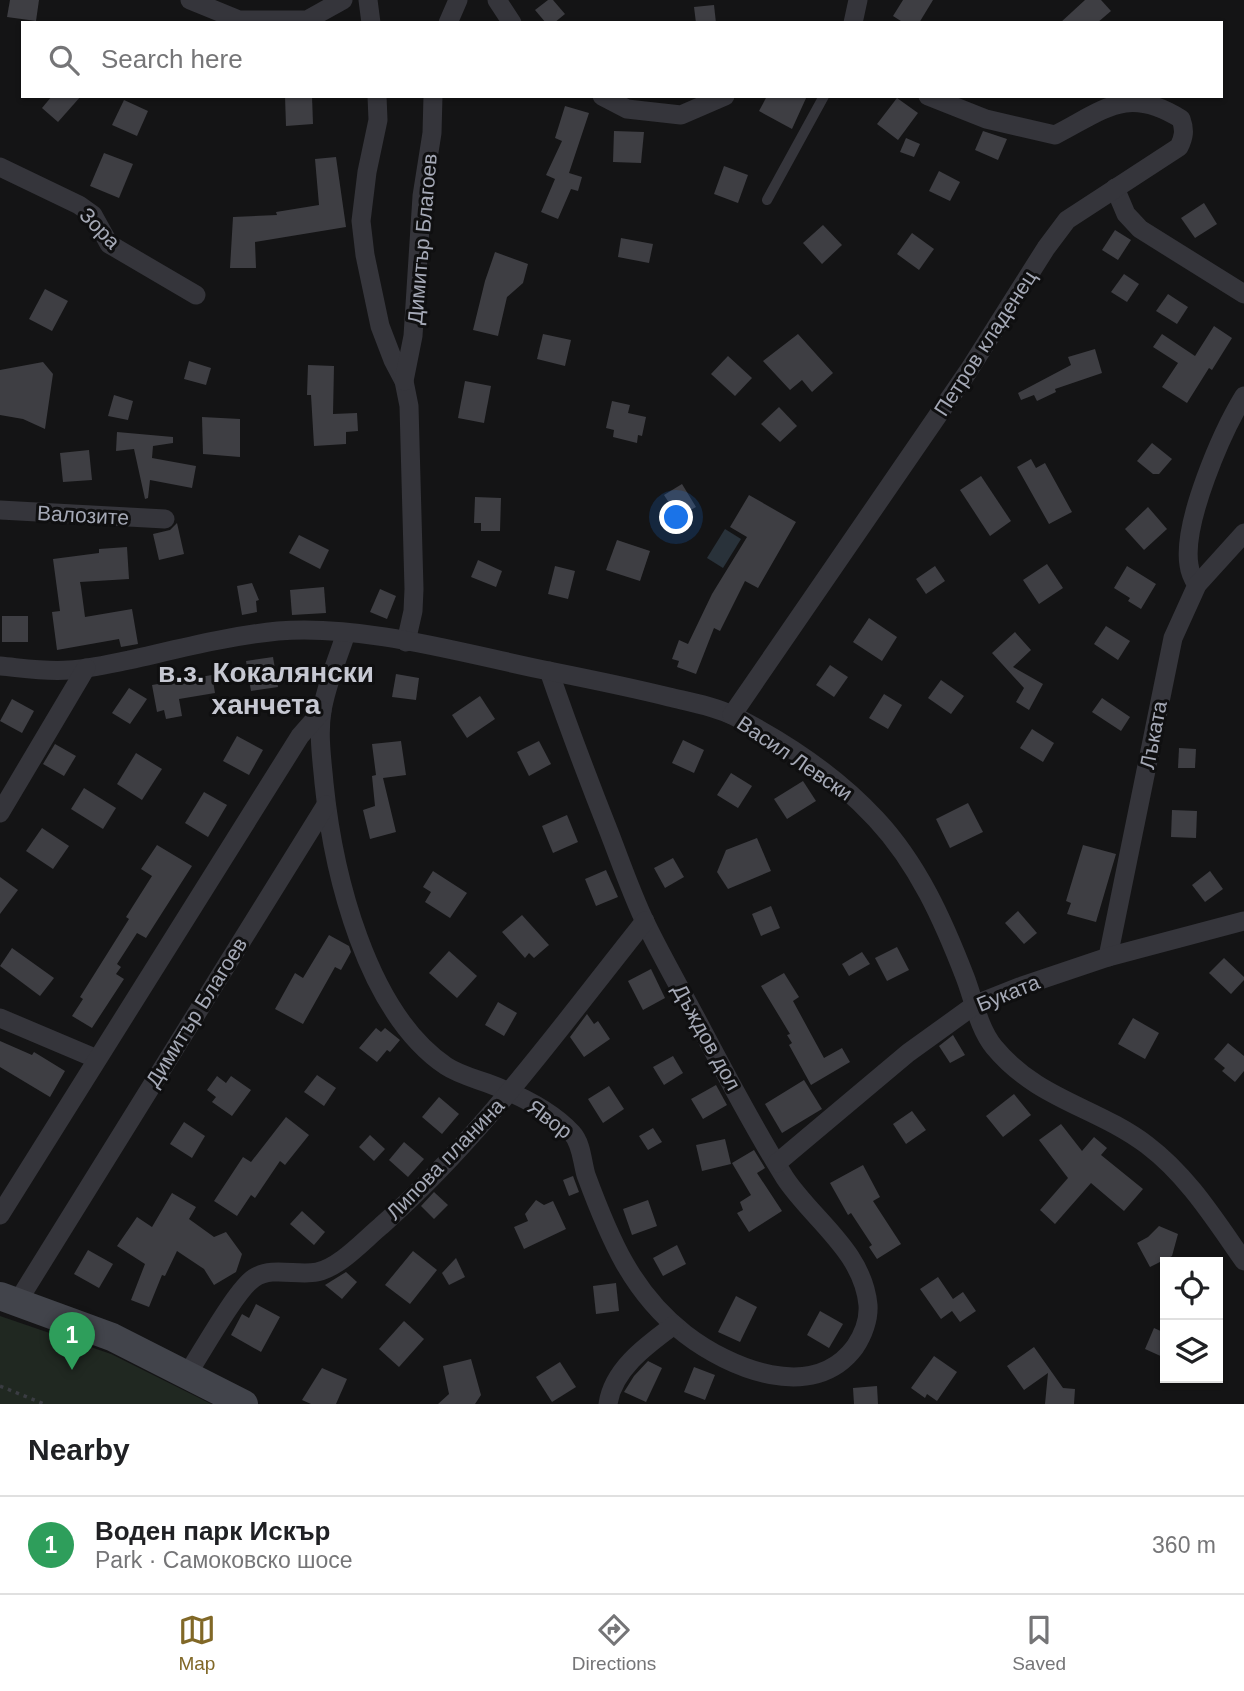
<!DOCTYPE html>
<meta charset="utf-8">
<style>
body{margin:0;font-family:Helvetica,sans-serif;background:#f2f2f2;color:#202124}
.controls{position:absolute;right:21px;bottom:21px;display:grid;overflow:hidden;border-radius:0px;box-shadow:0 2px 5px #0004}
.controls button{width:63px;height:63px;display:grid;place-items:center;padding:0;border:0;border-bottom:2px solid #e0e0e0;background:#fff;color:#202124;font:35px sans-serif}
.you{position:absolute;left:677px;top:518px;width:24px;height:24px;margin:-18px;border:5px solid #fff;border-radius:50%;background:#1a73e8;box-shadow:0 0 0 10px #1a73e833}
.badge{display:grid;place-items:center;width:46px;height:46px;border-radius:50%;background:#816827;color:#fff;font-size:23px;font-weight:700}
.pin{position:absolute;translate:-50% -58px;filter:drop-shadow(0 2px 4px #0008)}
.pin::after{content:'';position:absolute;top:37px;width:24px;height:21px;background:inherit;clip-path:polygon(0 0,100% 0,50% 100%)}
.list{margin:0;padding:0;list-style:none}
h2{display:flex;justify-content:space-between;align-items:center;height:91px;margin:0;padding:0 28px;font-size:30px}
h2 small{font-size:23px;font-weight:400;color:#757577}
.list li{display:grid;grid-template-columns:46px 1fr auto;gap:21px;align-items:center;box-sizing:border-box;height:98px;padding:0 28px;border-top:2px solid #e0e0e0}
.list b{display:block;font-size:26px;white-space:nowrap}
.list p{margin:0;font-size:23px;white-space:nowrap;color:#757577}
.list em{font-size:23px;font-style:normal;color:#757577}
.icon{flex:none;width:38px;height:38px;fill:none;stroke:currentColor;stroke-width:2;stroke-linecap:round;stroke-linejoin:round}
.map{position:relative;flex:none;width:1244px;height:1404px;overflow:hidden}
.search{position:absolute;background:#fff;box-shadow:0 2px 5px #0004;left:21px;right:21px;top:21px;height:77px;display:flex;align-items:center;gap:18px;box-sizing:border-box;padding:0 24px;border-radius:0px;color:#757577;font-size:26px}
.sheet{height:189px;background:#fff}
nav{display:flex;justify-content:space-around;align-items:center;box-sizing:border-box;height:98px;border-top:2px solid #e0e0e0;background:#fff;font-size:19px;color:#757577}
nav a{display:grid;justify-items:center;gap:4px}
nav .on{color:#816827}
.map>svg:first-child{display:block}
.green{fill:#202821}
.water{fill:#29323a}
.building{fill:#3e3e43}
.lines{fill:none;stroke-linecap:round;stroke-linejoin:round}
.path{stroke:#3a3c42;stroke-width:3.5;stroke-dasharray:3.5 5;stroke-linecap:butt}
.lane{stroke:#35353b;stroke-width:10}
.street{stroke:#35353b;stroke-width:19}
.secondary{stroke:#42444b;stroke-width:28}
.labels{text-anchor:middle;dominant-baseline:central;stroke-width:6;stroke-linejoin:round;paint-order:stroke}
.street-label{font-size:21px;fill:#a5a9b6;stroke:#0f0f10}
.district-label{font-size:28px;font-weight:bold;fill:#c6c8d2;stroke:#0f0f10}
</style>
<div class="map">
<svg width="1244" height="1404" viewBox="0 0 1244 1404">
<rect width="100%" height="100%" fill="#141415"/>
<!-- green -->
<path class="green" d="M0,1316L111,1354L211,1404H0Z"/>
<!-- water -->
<path class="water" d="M725,529L741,539L723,568L707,558Z"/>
<!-- building -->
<g class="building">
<path d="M10,0H39L36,21L7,17Z"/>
<path d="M548,0H553L565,14L554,23H546L535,10Z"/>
<path d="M903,0H933L919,23H904L893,16Z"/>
<path d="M1085,0H1101L1111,11L1097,23H1060Z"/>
<path d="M714,5L716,23H696L694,7Z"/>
<path d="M52,96H81L58,122L42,108Z"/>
<path d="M285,96H312L313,124L286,126Z"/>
<path d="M767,96H807L792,129L759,111Z"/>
<path d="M897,98L918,113L898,140L877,124Z"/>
<path d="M124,100L148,111L137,136L112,125Z"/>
<path d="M565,106L589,113L569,173L582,177L578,191L571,189L558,219L541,212L555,179L546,175L562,141L555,138Z"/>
<path d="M614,131L644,132L641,163L613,162Z"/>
<path d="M983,131L1007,139L998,160L975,150Z"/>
<path d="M906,138L920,144L914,157L900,152Z"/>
<path d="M104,153L133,164L119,198L90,186Z"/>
<path d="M336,157L346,227L255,242L256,268H230L233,217L277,215L276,212L319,205L315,159Z"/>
<path d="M724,166L748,175L738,203L714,194Z"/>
<path d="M939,171L960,182L950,201L929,191Z"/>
<path d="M1204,203L1217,224L1195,238L1181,218Z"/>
<path d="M823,225L842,245L822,264L803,243Z"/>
<path d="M1115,230L1131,240L1118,260L1102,250Z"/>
<path d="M912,233L934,249L919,270L897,254Z"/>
<path d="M621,238L653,244L649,263L618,257Z"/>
<path d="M495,252L528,264L523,283L507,297L498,336L473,330L485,281Z"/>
<path d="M1124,274L1139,284L1127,302L1111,292Z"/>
<path d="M45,289L68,301L52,331L29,319Z"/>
<path d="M1168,294L1188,307L1177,324L1156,311Z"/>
<path d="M1214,326L1232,338L1212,370L1209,368L1187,403L1162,387L1178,363L1153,347L1162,334L1195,356Z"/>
<path d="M543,334L571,340L565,366L537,359Z"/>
<path d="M798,334L833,373L812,392L802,380L790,390L763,361Z"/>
<path d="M1095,349L1102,373L1055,389L1056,392L1037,401L1034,395L1021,400L1018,393L1071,365L1068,357Z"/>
<path d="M728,356L752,378L735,396L711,374Z"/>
<path d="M189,361L211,368L206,385L184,379Z"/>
<path d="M43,362L53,374L45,429L23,419L0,415V370Z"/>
<path d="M308,365L334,366L333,414L357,413L358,431L346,432V444L314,446L311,395H307Z"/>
<path d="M465,381L491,386L484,423L458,418Z"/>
<path d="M114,395L133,401L128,420L108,416Z"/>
<path d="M612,401L630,405L628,413L646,417L642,436L638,435L637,443L613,437L614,430L606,428Z"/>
<path d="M779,407L797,426L780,442L761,424Z"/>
<path d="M202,417L240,419V457L203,454Z"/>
<path d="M117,432L173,437V443L153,446L152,458L196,466L192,488L150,480L148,498L145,499L134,449L116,451Z"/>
<path d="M1152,443L1172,459L1159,474H1153L1137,461Z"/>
<path d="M89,450L92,480L63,482L60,453Z"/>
<path d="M1031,459L1036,468L1045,463L1072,512L1049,524L1017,467Z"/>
<path d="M981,476L1011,521L990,536L960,490Z"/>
<path d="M682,484L696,507L678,517L664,495Z"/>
<path d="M749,495L796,522L758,588L745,581L720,631L714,628L696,674L677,667L679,661L672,659L679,640L688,644L712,594L747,537L730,527Z"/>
<path d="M475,497L501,498L500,531H481V523H474Z"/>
<path d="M1148,507L1167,529L1144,550L1125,529Z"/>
<path d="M177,523L184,554L159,560L153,534L170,530Z"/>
<path d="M299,535L329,550L320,569L289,553Z"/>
<path d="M617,540L650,551L640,581L606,570Z"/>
<path d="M127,547L129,579L80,582L81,587L85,617L132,609L138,644L121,647L119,639L57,650L52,612L60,611L53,559L99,553V549Z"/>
<path d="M478,560L502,571L496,587L471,577Z"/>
<path d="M1047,564L1063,588L1039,604L1023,580Z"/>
<path d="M555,566L575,571L568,599L548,594Z"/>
<path d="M935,566L945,581L926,594L916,579Z"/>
<path d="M1127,566L1156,584L1141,609L1128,601L1130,598L1114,588Z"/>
<path d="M252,583L259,600L256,601L257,612L242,615L237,586Z"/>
<path d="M324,587L326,613L292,615L290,590Z"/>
<path d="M380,589L396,596L387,619L370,612Z"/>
<rect x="2" y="616" width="26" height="26"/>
<path d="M869,618L897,637L882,661L853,642Z"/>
<path d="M1106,626L1130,641L1118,660L1094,644Z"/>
<path d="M1015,632L1031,650L1013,667L1043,684L1029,710L1016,702L1024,688L992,653Z"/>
<path d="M273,657L278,687L251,691L246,661Z"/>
<path d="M830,665L848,677L834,697L816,685Z"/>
<path d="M396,674L419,678L416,700L392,697Z"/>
<path d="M212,675L215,693L179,699L182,716L166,719L164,710L157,712L152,685Z"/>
<path d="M941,680L964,696L951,714L928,698Z"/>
<path d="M129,688L147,699L130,724L112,713Z"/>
<path d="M884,694L902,705L888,729L869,718Z"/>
<path d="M480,696L495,719L467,738L452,715Z"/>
<path d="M1102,698L1130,717L1121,731L1092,712Z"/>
<path d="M12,699L34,711L22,733L0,721Z"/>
<path d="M1032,729L1054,743L1043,762L1020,748Z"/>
<path d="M237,736L263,750L249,775L223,761Z"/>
<path d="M683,740L704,750L694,773L672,763Z"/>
<path d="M401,741L406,775L383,778L396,832L370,839L363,810L375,806L372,776L376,775L372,744Z"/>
<path d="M539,741L551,764L529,776L517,752Z"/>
<path d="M55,744L76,756L64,776L43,764Z"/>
<path d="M1179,748L1196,749L1195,768H1178Z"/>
<path d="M136,753L162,769L142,800L117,784Z"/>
<path d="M731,773L752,786L738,808L717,795Z"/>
<path d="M803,781L816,801L787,819L774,799Z"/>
<path d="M84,788L116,808L103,829L71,809Z"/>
<path d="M204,792L227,805L208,837L185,823Z"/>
<path d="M968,803L983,832L950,848L936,819Z"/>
<path d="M1172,810L1197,811L1196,838L1171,837Z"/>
<path d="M567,815L578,842L553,853L542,826Z"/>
<path d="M42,828L69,846L53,869L26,851Z"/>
<path d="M757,838L771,871L728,889L717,872L726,850Z"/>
<path d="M157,845L192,866L146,938L137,933L117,964L121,967L116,974L124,979L92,1028L72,1016L83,999L80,997L129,919L126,917L152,876L141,869Z"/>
<path d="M1083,845L1116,854L1096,922L1067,914L1071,903L1066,901Z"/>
<path d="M673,858L684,877L665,888L654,868Z"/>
<path d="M606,870L618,897L596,906L585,879Z"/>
<path d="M433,871L467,893L450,918L425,902L431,892L423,887Z"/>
<path d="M1210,871L1223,889L1205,902L1192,885Z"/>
<path d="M0,877L18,890L0,914Z"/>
<path d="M771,906L780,928L761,936L752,914Z"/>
<path d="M1018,911L1037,933L1024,944L1005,923Z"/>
<path d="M522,915L549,945L534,958L529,953L525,958L502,932Z"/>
<path d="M329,935L349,946L351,952L341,970L335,967L303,1024L275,1009L295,973L303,978Z"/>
<path d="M897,947L909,970L887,981L875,958Z"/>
<path d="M12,948L54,978L40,996L0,966Z"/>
<path d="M449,951L477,976L457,998L429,973Z"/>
<path d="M862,952L870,964L849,976L842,964Z"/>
<path d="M1224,958L1244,977V980L1231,994L1209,973Z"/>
<path d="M651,969L665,998L643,1010L628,981Z"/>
<path d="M784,973L799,997L793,1001L824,1058L842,1048L850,1062L811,1085L789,1045L792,1043L787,1035L790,1034L761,986Z"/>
<path d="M498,1002L517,1013L504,1036L485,1025Z"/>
<path d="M587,1014L594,1024L598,1021L610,1039L584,1057L570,1037Z"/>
<path d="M1133,1018L1159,1033L1145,1059L1118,1044Z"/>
<path d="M376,1028L381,1032L385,1028L400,1040L390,1052L387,1050L377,1062L359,1048Z"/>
<path d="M953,1035L965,1055L950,1063L939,1046Z"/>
<path d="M0,1041L32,1055L34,1052L65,1071L50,1097L0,1067Z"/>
<path d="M1228,1043L1244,1056V1071L1235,1082L1222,1071L1225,1068L1214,1059Z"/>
<path d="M673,1056L683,1073L664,1085L653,1067Z"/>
<path d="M317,1075L336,1088L324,1106L304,1092Z"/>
<path d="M217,1076L226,1083L231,1076L251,1090L232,1116L212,1102L216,1097L207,1090Z"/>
<path d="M804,1080L822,1109L782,1133L765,1104Z"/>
<path d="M716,1085L727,1105L703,1119L691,1099Z"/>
<path d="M609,1086L624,1109L603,1123L588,1099Z"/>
<path d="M1014,1094L1031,1115L1003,1137L986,1116Z"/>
<path d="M439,1097L459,1114L442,1134L422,1117Z"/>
<path d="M912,1111L926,1130L906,1144L893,1124Z"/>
<path d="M286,1117L309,1135L285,1165L280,1161L255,1198L251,1195L237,1216L214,1201L243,1157L251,1162Z"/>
<path d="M184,1122L205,1136L192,1158L170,1144Z"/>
<path d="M1061,1124L1082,1151L1094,1137L1107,1148L1101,1155L1143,1189L1124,1211L1091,1183L1055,1224L1040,1210L1068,1178L1039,1140Z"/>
<path d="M653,1128L662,1142L648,1150L639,1136Z"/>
<path d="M370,1135L385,1149L374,1161L359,1147Z"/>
<path d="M725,1139L731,1164L702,1171L696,1145Z"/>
<path d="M404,1142L424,1159L408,1177L389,1160Z"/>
<path d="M754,1150L765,1168L757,1173L782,1211L749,1232L737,1213L743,1210L740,1202L751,1195L732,1163Z"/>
<path d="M863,1165L880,1197L873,1201L901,1244L877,1259L869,1247L872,1245L851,1213L848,1215L830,1183Z"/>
<path d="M573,1176L579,1192L569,1196L563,1180Z"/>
<path d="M434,1192L448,1205L434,1219L421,1206Z"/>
<path d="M172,1193L196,1207L189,1219L214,1237L226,1232L242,1254L236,1272L214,1285L204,1269L177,1251L165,1276L162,1275L149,1307L131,1300L145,1264L117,1246L137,1217L152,1227Z"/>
<path d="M536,1200L544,1205L553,1201L566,1229L524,1249L514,1227L528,1221L525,1214Z"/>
<path d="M648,1200L657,1226L632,1235L623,1209Z"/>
<path d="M302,1211L325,1232L314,1245L290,1224Z"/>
<path d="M1159,1226L1178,1234L1172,1256L1150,1267L1137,1243L1148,1237Z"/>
<path d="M677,1245L686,1264L663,1276L653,1258Z"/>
<path d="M88,1250L113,1264L99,1288L74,1274Z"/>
<path d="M413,1251L437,1270L410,1304L385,1285Z"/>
<path d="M456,1258L465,1277L449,1285L442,1273Z"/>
<path d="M346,1272L357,1282L342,1299L325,1285Z"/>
<path d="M938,1277L953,1299L963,1292L976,1311L960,1322L952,1311L941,1319L920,1289Z"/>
<path d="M616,1283L619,1311L596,1314L593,1286Z"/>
<path d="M736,1296L757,1307L740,1342L718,1332Z"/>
<path d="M256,1304L280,1317L261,1352L231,1335L242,1314L249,1318Z"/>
<path d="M820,1311L843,1324L829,1348L807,1335Z"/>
<path d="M404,1321L424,1339L399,1367L379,1349Z"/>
<path d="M1154,1328L1165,1333V1358L1145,1349Z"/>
<path d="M1034,1347L1063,1388L1075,1389L1074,1404H1045L1048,1373L1024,1390L1007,1366Z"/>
<path d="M934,1356L957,1372L937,1401L927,1394L925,1398L911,1388Z"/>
<path d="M471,1359L481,1395L475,1404H438L449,1394L443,1366Z"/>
<path d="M648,1361L662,1368L646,1402L624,1392L634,1376Z"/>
<path d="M560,1362L576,1387L552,1402L536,1377Z"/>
<path d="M694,1367L715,1375L705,1400L684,1392Z"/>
<path d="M322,1368L347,1379L336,1404H311L302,1400Z"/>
<path d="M877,1386L878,1404H854L853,1388Z"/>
</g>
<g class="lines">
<!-- path -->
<path class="path" d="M0,1386L44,1404"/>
<!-- lane -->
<path class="lane" d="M767,200L824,96"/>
<!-- street -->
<g class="street">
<path d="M190,0L239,20H307L343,0"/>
<path d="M368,0L371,23"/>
<path d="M497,0L512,23"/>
<path d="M448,23L458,0"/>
<path d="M853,23L858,0"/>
<path d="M377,96L378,120L367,172L361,221L365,255L380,326L393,360L404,381L409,406L414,589L413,611L406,642"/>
<path d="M602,96L627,109L681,115L725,96"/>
<path d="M0,167L79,205L93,215L109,244L196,295"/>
<path d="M1115,188L1126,214L1140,229L1244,294"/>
<path d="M404,381L413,336L422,196L432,133L433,96"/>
<path d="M0,510L165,519"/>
<path d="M1197,585C1193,579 1190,573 1189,565C1182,523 1222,432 1244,396"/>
<path d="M346,633C338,658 326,685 322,711C318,734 322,760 324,783C333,872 366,1012 446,1066C458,1074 473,1078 487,1083C517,1094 550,1109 572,1133C582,1144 582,1162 586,1175C609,1237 631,1292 685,1334C729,1368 813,1404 855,1347C863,1335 869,1319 868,1305C863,1251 812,1219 785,1178C753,1127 725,1073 697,1020C680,988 662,957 646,924C632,895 621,863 609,832C588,779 568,726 549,671"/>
<path d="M0,666C22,668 46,672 69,670C89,669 109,664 129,660C178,649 228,636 278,631C364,624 465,654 549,671C589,679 629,687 669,697C690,702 714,706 734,716C785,742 837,777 876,819C918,864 943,920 965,977C974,1000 978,1027 994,1047C1038,1100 1095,1106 1147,1145C1188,1176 1215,1220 1244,1261"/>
<path d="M732,715L969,370L1046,248L1067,220L1179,147C1184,137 1185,130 1181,119C1127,85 1104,110 1055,135L986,119L928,96"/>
<path d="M0,813L86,668"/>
<path d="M1108,957L1173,638L1197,585L1244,533"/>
<path d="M0,1018L97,1059"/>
<path d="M777,1163L908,1053L976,1004L1022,986L1108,957L1244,921"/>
<path d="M0,1215L300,736L322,711"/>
<path d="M18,1301L326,805"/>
<path d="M188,1373C202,1352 236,1290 254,1278C272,1266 297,1276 317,1272C340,1267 363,1241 381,1226C482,1137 561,1026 645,921"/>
<path d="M608,1404C613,1369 647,1345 674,1325"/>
</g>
<!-- secondary -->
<path class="secondary" d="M0,1296L112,1337L244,1404"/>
</g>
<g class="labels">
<!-- street labels -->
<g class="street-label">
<text transform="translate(100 228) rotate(46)">Зора</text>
<text transform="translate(422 239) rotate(-85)">Димитър Благоев</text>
<text transform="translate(985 343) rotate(-57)">Петров кладенец</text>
<text transform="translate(83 515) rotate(3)">Валозите</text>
<text transform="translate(1153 735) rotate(-79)">Лъката</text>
<text transform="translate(795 758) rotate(34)">Васил Левски</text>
<text transform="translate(1008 993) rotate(-22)">Буката</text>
<text transform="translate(196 1012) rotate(-58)">Димитър Благоев</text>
<text transform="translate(707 1037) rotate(61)">Дъждов дол</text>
<text transform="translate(550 1119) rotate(37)">Явор</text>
<text transform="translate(445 1159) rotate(-46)">Липова планина</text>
</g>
<!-- district labels -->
<g class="district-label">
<text x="266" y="672">в.з. Кокалянски<tspan x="266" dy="32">ханчета</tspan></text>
</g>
</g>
</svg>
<div class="controls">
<button><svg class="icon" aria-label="locate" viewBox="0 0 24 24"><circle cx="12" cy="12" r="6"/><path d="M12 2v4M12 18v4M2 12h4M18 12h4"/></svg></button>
<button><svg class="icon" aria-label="layers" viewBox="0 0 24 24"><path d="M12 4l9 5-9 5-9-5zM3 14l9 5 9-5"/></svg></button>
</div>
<div class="you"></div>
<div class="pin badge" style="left:72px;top:1370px;background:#2e9e5b">1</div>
<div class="search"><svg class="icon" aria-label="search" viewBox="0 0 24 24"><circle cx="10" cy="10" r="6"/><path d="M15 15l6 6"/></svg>Search here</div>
</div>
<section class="sheet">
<h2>Nearby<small></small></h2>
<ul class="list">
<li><span class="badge" style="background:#2e9e5b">1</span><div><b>Воден парк Искър</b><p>Park · Самоковско шосе</p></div><em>360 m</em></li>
</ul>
</section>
<nav>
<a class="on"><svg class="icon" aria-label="map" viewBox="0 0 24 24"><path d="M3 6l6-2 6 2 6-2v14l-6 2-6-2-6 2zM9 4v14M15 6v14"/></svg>Map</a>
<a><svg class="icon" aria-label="directions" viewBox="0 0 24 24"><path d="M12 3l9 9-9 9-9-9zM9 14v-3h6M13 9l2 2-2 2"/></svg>Directions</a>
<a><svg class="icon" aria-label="saved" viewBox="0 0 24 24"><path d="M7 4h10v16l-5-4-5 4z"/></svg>Saved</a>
</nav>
